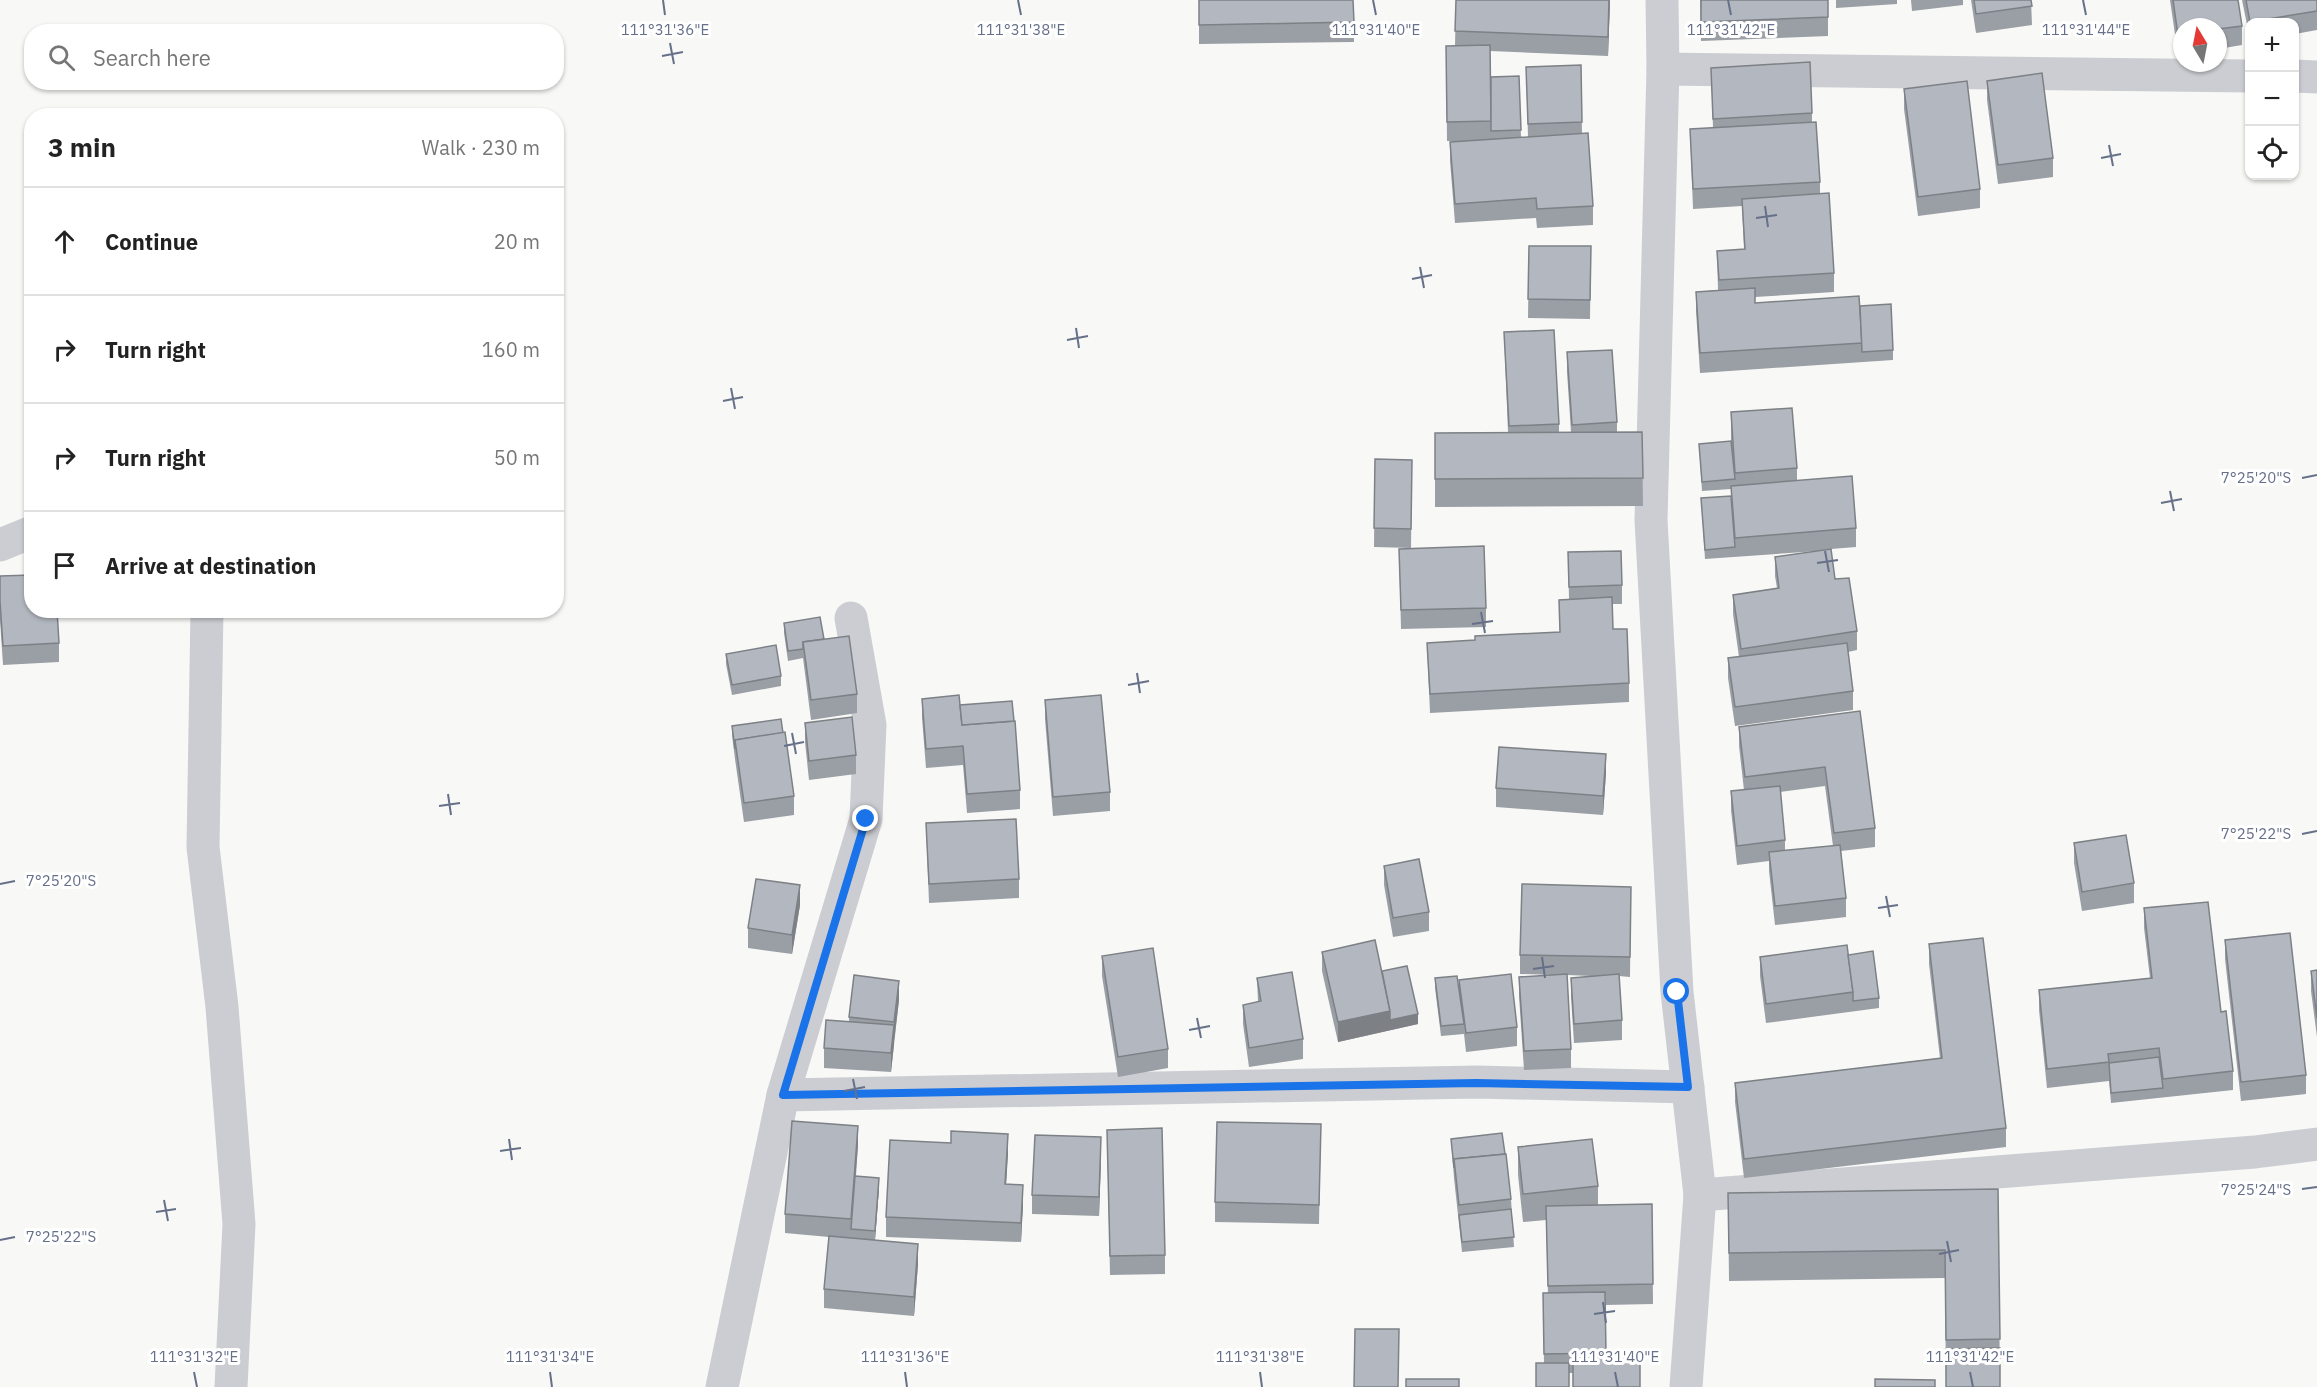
<!DOCTYPE html>
<meta charset="utf-8">
<style>
body{margin:0;font-family:"IBM Plex Sans",sans-serif;background:#f2f2f2;color:#222}
.controls{position:absolute;right:18px;top:18px;display:grid;overflow:hidden;border-radius:12px;box-shadow:0 2px 4px #0004}
.controls button{width:54px;height:54px;display:grid;place-items:center;padding:0;border:0;border-bottom:2px solid #e0e0e0;background:#fff;color:#222;font:30px sans-serif}
.compass{position:absolute;left:2173px;top:18px;width:54px;height:54px;border-radius:50%;background:#fff;box-shadow:0 2px 4px #0004;rotate:350deg}
.stop{position:absolute;width:18px;height:18px;margin:-14px;border:4px solid #1a73e8;border-radius:50%;background:#fff}
.stop.end{background:#1a73e8;border-color:#fff;box-shadow:0 2px 6px #0008}
.list{margin:0;padding:0;list-style:none}
h2{display:flex;justify-content:space-between;align-items:center;height:78px;margin:0;padding:0 24px;font-size:26px}
h2 small{font-size:20px;font-weight:400;color:#767676}
.list li{display:grid;grid-template-columns:39px 1fr auto;gap:18px;align-items:center;box-sizing:border-box;height:108px;padding:0 24px;border-top:2px solid #e0e0e0}
.list b{display:block;font-size:22px;white-space:nowrap}
.list em{font-size:20px;font-style:normal;color:#767676}
.icon{flex:none;width:33px;height:33px;fill:none;stroke:currentColor;stroke-width:2;stroke-linecap:round;stroke-linejoin:round}
.map{position:relative;flex:none;width:2317px;height:1387px;overflow:hidden}
.search{position:absolute;background:#fff;box-shadow:0 2px 4px #0004;left:24px;top:24px;width:540px;height:66px;display:flex;align-items:center;gap:15px;box-sizing:border-box;padding:0 21px;border-radius:24px;color:#767676;font-size:22px}
.panel{position:absolute;background:#fff;box-shadow:0 2px 4px #0004;left:24px;top:108px;width:540px;height:510px;border-radius:24px}
.map>svg:first-child{display:block}
.lines{fill:none;stroke-linecap:round;stroke-linejoin:round}
.minor{stroke:#cccdd2;stroke-width:33}
.tertiary{stroke:#cccdd2;stroke-width:33}
.wall{fill:#9a9ea5;fill-rule:evenodd}
.shaded-wall{fill:#7d8186}
.building{fill:#b3b8c0;stroke:#7d8186;stroke-width:1.5}
.route{stroke:#1a73e8;stroke-width:8}
.ticks{fill:none;stroke:#667089;stroke-width:2}
.ticks-label{font-size:15px;text-anchor:middle;fill:#667089;stroke:#fff;stroke-width:6;stroke-linejoin:round;paint-order:stroke}
</style>
<div class="map">
<svg width="2317" height="1387" viewBox="0 0 2317 1387">
<rect width="100%" height="100%" fill="#f8f9f6"/>
<g class="lines">
<!-- minor -->
<g class="minor">
<path d="M1663,69L2250,76"/>
<path d="M2294,76L2317,77"/>
<path d="M0,545L32,532"/>
<path d="M207,610L203,847L222,1007L239,1224L231,1387"/>
<path d="M783,1095L1477,1082L1688,1087"/>
<path d="M1700,1195L2255,1152L2317,1144"/>
<path d="M722,1387L783,1095L866,819L870,725L851,618"/>
</g>
<!-- tertiary -->
<path class="tertiary" d="M1662,0L1663,69L1651,520L1677,992L1700,1195L1686,1387"/>
</g>
<!-- wall -->
<g class="wall">
<path d="M1199,0H1353L1354,42L1199,44Z"/>
<path d="M1456,0H1610L1608,56L1490,51L1491,77L1519,76L1521,137H1528L1526,67L1581,65L1582,133L1593,206V225L1537,228L1536,218L1455,223L1450,161V142L1467,141H1447L1446,46H1455Z"/>
<path d="M1700,0H1828V36L1701,41Z"/>
<path d="M1836,0H1897V4L1836,8Z"/>
<path d="M1911,0H1963V5L1912,11Z"/>
<path d="M1971,0H2031L2032,25L1976,33Z"/>
<path d="M2170,0H2238L2242,26V45L2218,49V27H2182V54L2178,55Z"/>
<path d="M2242,0H2317V30L2295,34V22H2250V39Z"/>
<path d="M1711,68L1812,113V122L1820,182V194L1834,273V292L1755,297V303L1860,306L1893,350V360L1700,373L1696,311V292L1718,290L1717,251L1744,249L1742,206L1693,209L1690,129L1713,128Z"/>
<path d="M1987,81L2053,158V177L1998,184L1987,100Z"/>
<path d="M1904,89L1980,189V208L1918,216L1904,109Z"/>
<path d="M1529,246H1591L1590,319L1528,318Z"/>
<path d="M1504,332L1559,424V432H1571L1567,372V352L1617,422V432H1642L1643,506L1435,507V433L1508,432Z"/>
<path d="M1731,412L1797,468V481L1856,528V547L1831,549L1835,579L1857,631V650L1848,652L1853,691V710L1735,726L1728,678V658L1739,657L1733,614V595L1777,588L1775,576V557L1818,551L1705,559L1701,498L1731,496V489L1702,491L1699,444L1731,441Z"/>
<path d="M1375,459L1412,460L1411,548L1374,547Z"/>
<path d="M1399,549L1486,608V627L1401,629Z"/>
<path d="M1568,552L1622,585V604H1612L1613,629L1629,683V702L1430,713L1427,643L1475,640L1560,632L1559,600L1569,599Z"/>
<path d="M0,576L59,643V662L3,665L0,620Z"/>
<path d="M784,623L824,639L857,694V713L811,720L803,658L788,661L784,633Z"/>
<path d="M726,654L781,676V686L732,695L726,664Z"/>
<path d="M922,699L960,705L1020,790V809L967,813L963,765L926,768L922,718Z"/>
<path d="M1045,700L1110,792V811L1053,816L1045,719Z"/>
<path d="M1860,711L1875,828V847L1841,851L1846,898V917L1775,925L1769,871V861L1737,865L1731,810V791L1744,790L1739,746V727ZM1825,786L1833,846L1785,851V840L1780,792Z"/>
<path d="M805,723L856,755V774L809,780L805,742Z"/>
<path d="M732,726L794,796V815L744,822L735,759L732,735Z"/>
<path d="M1606,773L1603,815L1496,807V788Z"/>
<path d="M926,823L1019,879V898L929,903Z"/>
<path d="M2074,843L2134,883V903L2082,911L2074,863Z"/>
<path d="M1384,866L1429,912V931L1393,937L1384,885Z"/>
<path d="M1631,887L1630,977L1619,976L1622,1020V1040L1574,1043L1571,997V978L1591,976L1567,975L1571,1049V1068L1524,1070L1519,996V977L1555,975L1520,974V955Z"/>
<path d="M800,905L792,954L748,948V928Z"/>
<path d="M2144,908L2221,1012L2233,1071V1090L2111,1103L2109,1080V1081L2047,1088L2039,1010V990L2150,978L2144,928Z"/>
<path d="M2225,940L2306,1075V1094L2241,1101L2225,959Z"/>
<path d="M1929,944L2006,1128V1147L1744,1178L1735,1102V1083L1940,1058L1929,964Z"/>
<path d="M1322,952L1382,971L1418,1024L1338,1042L1322,971Z"/>
<path d="M1848,955L1879,998V1008L1766,1023L1760,976V957Z"/>
<path d="M1102,956L1168,1049V1068L1118,1077L1102,976Z"/>
<path d="M2317,970V1037L2311,991V971Z"/>
<path d="M1257,978L1303,1039V1059L1249,1067L1243,1024V1005L1258,1002Z"/>
<path d="M1435,978L1459,989V980L1517,1027V1046L1466,1052L1464,1034L1441,1036L1435,988Z"/>
<path d="M899,1000L891,1072L824,1068V1048L849,1021V1017Z"/>
<path d="M1321,1124L1319,1224L1215,1222V1202Z"/>
<path d="M1107,1130L1165,1255V1274L1110,1275Z"/>
<path d="M1451,1139L1511,1199L1514,1247L1462,1252L1454,1178Z"/>
<path d="M858,1145L856,1176L879,1188L875,1240L918,1264L914,1316L824,1308V1289L829,1237L785,1233V1214Z"/>
<path d="M1518,1147L1598,1186V1205L1652,1204L1653,1304L1605,1305L1606,1354L1573,1373H1569L1544,1363L1543,1293H1548L1546,1220L1523,1222L1518,1175Z"/>
<path d="M1008,1153L1006,1184L1023,1204L1021,1242L886,1237V1217Z"/>
<path d="M1101,1156L1099,1216L1032,1214V1195Z"/>
<path d="M1998,1189L2000,1387H1946L1945,1278L1729,1281L1728,1193Z"/>
</g>
<!-- shaded-wall -->
<g class="shaded-wall">
<path d="M1609,0H1610L1608,56V37Z"/>
<path d="M1606,754V773L1603,815V796Z"/>
<path d="M800,885V905L792,954V935Z"/>
<path d="M899,981V1000L894,1041V1022Z"/>
<path d="M1390,1011L1418,1014V1024L1338,1042V1022Z"/>
<path d="M894,1025V1044L891,1072V1053Z"/>
<path d="M858,1126V1145L851,1229V1238V1219Z"/>
<path d="M1008,1134V1153L1005,1203V1184Z"/>
<path d="M1101,1137V1156L1099,1216V1197Z"/>
<path d="M879,1178V1188L875,1240V1231Z"/>
<path d="M1023,1185V1204L1021,1242V1223Z"/>
<path d="M918,1244V1264L914,1316V1297Z"/>
</g>
<!-- building -->
<g class="building">
<path d="M1199,0H1353L1354,22L1199,25Z"/>
<path d="M1456,0H1609L1608,37L1455,31Z"/>
<path d="M1701,0H1828V17L1701,22Z"/>
<path d="M1974,0H2031L2032,6L1976,14Z"/>
<path d="M2173,0H2238L2242,26L2218,29V27H2182V35H2178Z"/>
<path d="M2246,0H2317V11L2250,22Z"/>
<path d="M1490,45L1491,121L1447,122L1446,46Z"/>
<path d="M1810,62L1812,113L1713,119L1711,68Z"/>
<path d="M1581,65L1582,122L1528,124L1526,67Z"/>
<path d="M2042,73L2053,158L1998,165L1987,81Z"/>
<path d="M1519,76L1521,130L1491,131V77Z"/>
<path d="M1967,81L1980,189L1918,197L1904,89Z"/>
<path d="M1816,122L1820,182L1693,189L1690,129Z"/>
<path d="M1588,133L1593,206L1537,209L1536,198L1455,204L1450,142Z"/>
<path d="M1829,193L1834,273L1719,280L1717,251L1745,249L1742,199Z"/>
<path d="M1529,246H1591L1590,300L1528,299Z"/>
<path d="M1755,288V303L1859,296L1862,343L1700,353L1696,292Z"/>
<path d="M1891,304L1893,350L1862,352L1860,306Z"/>
<path d="M1554,330L1559,424L1509,426L1504,332Z"/>
<path d="M1612,350L1617,422L1572,425L1567,352Z"/>
<path d="M1792,408L1797,468L1735,473L1731,412Z"/>
<path d="M1642,432L1643,478L1435,479V433Z"/>
<path d="M1731,441L1735,479L1702,482L1699,444Z"/>
<path d="M1375,459L1412,460L1411,529L1374,528Z"/>
<path d="M1852,476L1856,528L1735,538L1731,486Z"/>
<path d="M1731,496L1735,547L1705,550L1701,498Z"/>
<path d="M1484,546L1486,608L1401,610L1399,549Z"/>
<path d="M1831,549L1835,579L1849,578L1857,631L1741,649L1733,595L1779,588L1775,557Z"/>
<path d="M1621,551L1622,585L1569,587L1568,552Z"/>
<path d="M32,575V610H57L59,643L3,646L0,601V576Z"/>
<path d="M1612,597L1613,629H1627L1629,683L1430,694L1427,643L1475,640V636L1560,632L1559,600Z"/>
<path d="M820,617L824,639L803,642V649L788,651L784,623Z"/>
<path d="M849,636L857,694L811,700L803,642Z"/>
<path d="M1847,643L1853,691L1735,707L1728,658Z"/>
<path d="M776,645L781,676L732,685L726,654Z"/>
<path d="M959,695L962,725L1015,721L1020,790L967,794L963,746L926,749L922,699Z"/>
<path d="M1101,695L1110,792L1053,797L1045,700Z"/>
<path d="M1012,701L1014,721L962,725L960,705Z"/>
<path d="M1860,711L1875,828L1834,833L1825,767L1745,777L1739,727Z"/>
<path d="M852,717L856,755L809,761L805,723Z"/>
<path d="M781,719L783,733L735,740V749L732,726Z"/>
<path d="M785,732L794,796L744,803L735,740Z"/>
<path d="M1499,747L1606,754L1603,796L1496,788Z"/>
<path d="M1780,786L1785,840L1737,846L1731,791Z"/>
<path d="M1016,819L1019,879L929,884L926,823Z"/>
<path d="M2126,835L2134,883L2082,892L2074,843Z"/>
<path d="M1840,845L1846,898L1775,906L1769,852Z"/>
<path d="M1419,859L1429,912L1393,918L1384,866Z"/>
<path d="M756,879L800,885L792,935L748,928Z"/>
<path d="M1522,884L1631,887L1630,957L1520,955Z"/>
<path d="M2208,902L2221,1012L2226,1011L2233,1071L2163,1079L2159,1048L2108,1054L2109,1062L2047,1069L2039,990L2152,978L2144,908Z"/>
<path d="M2290,933L2306,1075L2241,1082L2225,940Z"/>
<path d="M1983,938L2006,1128L1744,1159L1735,1083L1942,1058L1929,944Z"/>
<path d="M1375,940L1390,1011L1338,1022L1322,952Z"/>
<path d="M1847,945L1853,992L1766,1004L1760,957Z"/>
<path d="M1153,948L1168,1049L1118,1057L1102,956Z"/>
<path d="M1873,951L1879,998L1853,1001V992L1848,955Z"/>
<path d="M1407,966L1418,1014L1390,1020V1011L1382,971Z"/>
<path d="M2317,970V1018L2311,971Z"/>
<path d="M1292,972L1303,1039L1249,1048L1243,1005L1261,1001L1257,978Z"/>
<path d="M1511,974L1517,1027L1466,1033L1459,980Z"/>
<path d="M1567,974L1571,1049L1524,1051L1519,977Z"/>
<path d="M1619,974L1622,1020L1574,1024L1571,978Z"/>
<path d="M854,975L899,981L894,1022L849,1017Z"/>
<path d="M1457,976L1464,1024L1441,1026L1435,978Z"/>
<path d="M826,1020L894,1025L891,1053L824,1048Z"/>
<path d="M2159,1057L2163,1088L2111,1093L2109,1063Z"/>
<path d="M792,1121L858,1126L851,1219L785,1214Z"/>
<path d="M1217,1122L1321,1124L1319,1205L1215,1202Z"/>
<path d="M1162,1128L1165,1255L1110,1256L1107,1130Z"/>
<path d="M951,1131L1008,1134L1005,1184L1023,1185L1021,1223L886,1217L890,1140L951,1143Z"/>
<path d="M1502,1133L1505,1154L1454,1159V1168L1451,1139Z"/>
<path d="M1035,1135L1101,1137L1099,1197L1032,1195Z"/>
<path d="M1592,1139L1598,1186L1523,1194L1518,1147Z"/>
<path d="M1506,1154L1511,1199L1459,1205L1454,1159Z"/>
<path d="M855,1176L879,1178L875,1231L851,1229Z"/>
<path d="M1998,1189L2000,1339L1946,1340L1945,1250L1729,1253L1728,1193Z"/>
<path d="M1652,1204L1653,1284L1548,1286L1546,1206Z"/>
<path d="M1511,1209L1514,1237L1462,1242L1459,1215Z"/>
<path d="M829,1236L918,1244L914,1297L824,1289Z"/>
<path d="M1605,1292L1606,1353L1544,1354L1543,1293Z"/>
<path d="M1355,1329H1399L1398,1387H1354Z"/>
<path d="M2000,1348V1387H1946V1349Z"/>
<path d="M1573,1354L1640,1355V1387H1573Z"/>
<rect x="1536" y="1363" width="33" height="24"/>
<rect x="1406" y="1379" width="53" height="8"/>
<path d="M1875,1379L1935,1380V1387H1875Z"/>
</g>
<g class="lines">
<!-- route -->
<path class="route" d="M866,819L783,1095L1476,1083L1688,1087L1677,992"/>
</g>
<!-- ticks -->
<path class="ticks" d="M663,0L665,15M1018,0L1021,15M1373,0L1376,15M1728,0L1731,15M2083,0L2086,15M670,43L674,64M662,56L683,52M2109,145L2113,166M2101,158L2121,154M1765,206L1768,227M1756,218L1777,215M1420,267L1424,288M1412,279L1432,275M1076,328L1079,348M1067,340L1088,336M731,388L735,409M723,401L743,397M2302,478L2317,475M2170,491L2174,511M2161,503L2182,499M1825,551L1829,572M1817,563L1838,560M1481,612L1485,633M1472,624L1493,621M1137,673L1140,693M1128,685L1149,681M792,733L796,754M784,746L804,742M448,794L451,815M439,806L460,803M2302,834L2317,831M0,884L15,881M1886,896L1890,917M1878,908L1898,905M1542,957L1545,978M1533,969L1554,966M1197,1018L1201,1038M1189,1030L1210,1026M853,1079L857,1099M844,1091L865,1087M509,1139L512,1160M500,1151L521,1148M2302,1189L2317,1187M164,1200L168,1221M156,1212L176,1209M0,1240L15,1237M1947,1241L1951,1262M1939,1254L1959,1250M1603,1302L1606,1323M1594,1314L1615,1311M194,1372L197,1387M550,1372L552,1387M905,1372L907,1387M1260,1372L1262,1387M1615,1372L1618,1387M1970,1372L1973,1387"/>
<g class="ticks-label">
<text x="665" y="35">111°31'36"E</text>
<text x="1021" y="35">111°31'38"E</text>
<text x="1376" y="35">111°31'40"E</text>
<text x="1731" y="35">111°31'42"E</text>
<text x="2086" y="35">111°31'44"E</text>
<text x="2256" y="483">7°25'20"S</text>
<text x="2256" y="839">7°25'22"S</text>
<text x="61" y="886">7°25'20"S</text>
<text x="2256" y="1195">7°25'24"S</text>
<text x="61" y="1242">7°25'22"S</text>
<text x="194" y="1362">111°31'32"E</text>
<text x="550" y="1362">111°31'34"E</text>
<text x="905" y="1362">111°31'36"E</text>
<text x="1260" y="1362">111°31'38"E</text>
<text x="1615" y="1362">111°31'40"E</text>
<text x="1970" y="1362">111°31'42"E</text>
</g>
</svg>
<div class="controls">
<button>+</button>
<button>−</button>
<button><svg class="icon" aria-label="locate" viewBox="0 0 24 24"><circle cx="12" cy="12" r="6"/><path d="M12 2v4M12 18v4M2 12h4M18 12h4"/></svg></button>
</div>
<svg class="compass" viewBox="-18 -18 36 36"><path d="M0-13l5 13h-10z" fill="#e53935"/><path d="M0 13l5-13h-10z" fill="#767676"/></svg>
<div class="stop" style="left:1677px;top:992px"></div>
<div class="stop end" style="left:866px;top:819px"></div>
<div class="search"><svg class="icon" aria-label="search" viewBox="0 0 24 24"><circle cx="10" cy="10" r="6"/><path d="M15 15l6 6"/></svg>Search here</div>
<section class="panel">
<h2>3 min<small>Walk · 230 m</small></h2>
<ul class="list">
<li><svg class="icon" aria-label="ahead" viewBox="0 0 24 24"><path d="M12 20V5M6 11l6-6 6 6"/></svg><div><b>Continue</b></div><em>20 m</em></li>
<li><svg class="icon" aria-label="right" viewBox="0 0 24 24"><path d="M7 20v-9h11M14 6l5 5-5 5"/></svg><div><b>Turn right</b></div><em>160 m</em></li>
<li><svg class="icon" aria-label="right" viewBox="0 0 24 24"><path d="M7 20v-9h11M14 6l5 5-5 5"/></svg><div><b>Turn right</b></div><em>50 m</em></li>
<li><svg class="icon" aria-label="arrive" viewBox="0 0 24 24"><path d="M6 21V4h12l-3 4 3 4H6"/></svg><div><b>Arrive at destination</b></div></li>
</ul>
</section>
</div>
